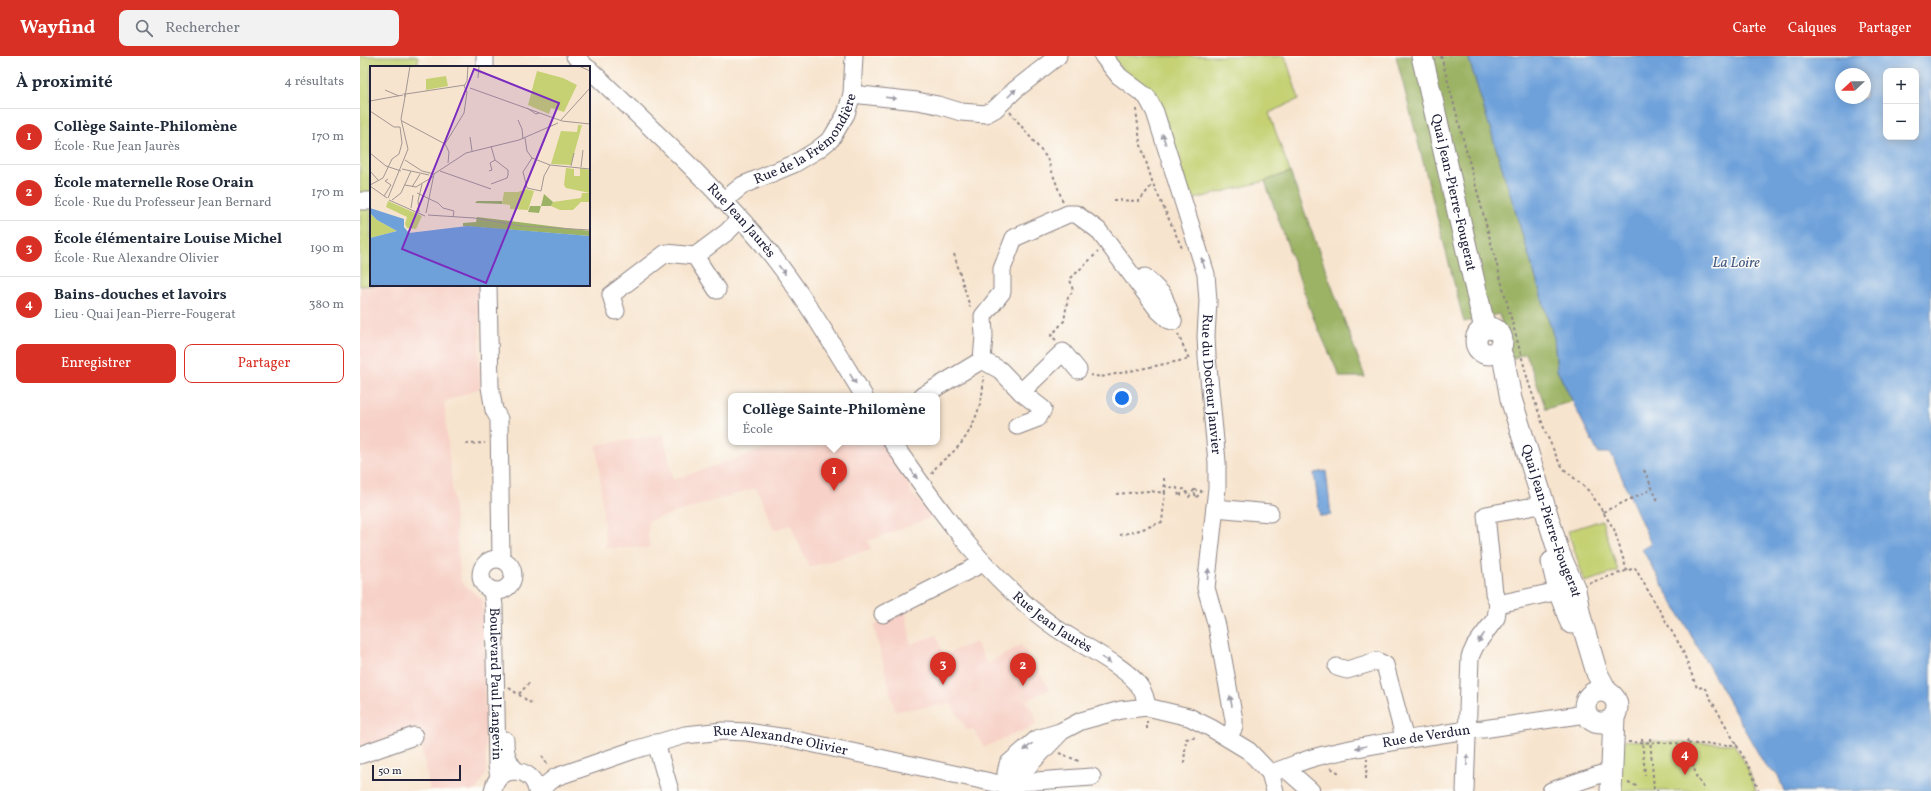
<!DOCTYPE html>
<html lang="fr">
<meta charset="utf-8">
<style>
body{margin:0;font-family:Vollkorn,serif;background:#f2f2f3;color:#1f2937}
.controls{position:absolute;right:12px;top:12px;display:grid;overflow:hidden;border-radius:8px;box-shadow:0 2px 10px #0003}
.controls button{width:36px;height:36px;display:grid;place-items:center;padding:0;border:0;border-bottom:1px solid #e0e1e3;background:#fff;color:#1f2937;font:20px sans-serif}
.compass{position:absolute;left:1475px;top:12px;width:36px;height:36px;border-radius:50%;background:#fff;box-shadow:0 2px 10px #0003;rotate:248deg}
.scale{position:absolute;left:12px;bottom:10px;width:89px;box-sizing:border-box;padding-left:4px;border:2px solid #22223b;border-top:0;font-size:11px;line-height:14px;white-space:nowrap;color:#22223b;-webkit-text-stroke:3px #fdfcf7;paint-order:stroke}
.you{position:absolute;left:762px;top:342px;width:14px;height:14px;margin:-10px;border:3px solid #fff;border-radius:50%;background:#1a73e8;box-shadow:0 0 0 6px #1a73e833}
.badge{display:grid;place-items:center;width:26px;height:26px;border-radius:50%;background:#d93025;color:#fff;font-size:13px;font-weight:700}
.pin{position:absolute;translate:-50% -33px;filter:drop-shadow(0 1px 2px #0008)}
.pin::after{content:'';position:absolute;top:21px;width:14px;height:12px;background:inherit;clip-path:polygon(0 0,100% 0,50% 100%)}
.popup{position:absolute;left:368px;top:337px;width:212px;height:52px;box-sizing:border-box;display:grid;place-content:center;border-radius:8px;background:#fff;filter:drop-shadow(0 1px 3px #0005);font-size:13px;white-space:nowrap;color:#747a83}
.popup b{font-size:15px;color:#1f2937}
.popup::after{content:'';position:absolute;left:50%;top:100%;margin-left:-8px;border:8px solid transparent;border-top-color:#fff}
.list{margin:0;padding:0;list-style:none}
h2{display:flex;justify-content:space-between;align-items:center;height:52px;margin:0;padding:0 16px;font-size:17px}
h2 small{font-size:13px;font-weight:400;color:#747a83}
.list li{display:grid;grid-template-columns:26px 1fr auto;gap:12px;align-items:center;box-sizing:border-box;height:56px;padding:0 16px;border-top:1px solid #e0e1e3}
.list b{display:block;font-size:15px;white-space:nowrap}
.list p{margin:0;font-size:13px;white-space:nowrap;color:#747a83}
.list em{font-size:13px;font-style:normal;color:#747a83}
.actions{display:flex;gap:8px;padding:12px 16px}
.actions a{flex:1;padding:9px 0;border:1px solid #d93025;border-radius:8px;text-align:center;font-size:14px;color:#d93025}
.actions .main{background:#d93025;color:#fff}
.icon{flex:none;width:22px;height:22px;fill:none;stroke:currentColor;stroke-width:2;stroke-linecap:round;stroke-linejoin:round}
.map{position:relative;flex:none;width:1571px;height:735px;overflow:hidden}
header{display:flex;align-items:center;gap:24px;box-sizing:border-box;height:56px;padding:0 20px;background:#d93025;color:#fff}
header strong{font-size:19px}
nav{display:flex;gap:22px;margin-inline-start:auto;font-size:14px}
.search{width:280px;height:36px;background:#f2f2f3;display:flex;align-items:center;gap:10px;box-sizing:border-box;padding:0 14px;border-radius:8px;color:#747a83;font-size:15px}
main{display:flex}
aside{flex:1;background:#fff}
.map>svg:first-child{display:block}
.built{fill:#f7d1c7}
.green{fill:#c5d173;stroke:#747a57}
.forest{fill:#9cb365;stroke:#5f6a50}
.water{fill:#6ea1da;stroke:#48628a;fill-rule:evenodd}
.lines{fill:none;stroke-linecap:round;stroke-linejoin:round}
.minor-casing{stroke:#8c8384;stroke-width:19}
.major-casing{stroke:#8c8384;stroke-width:23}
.path{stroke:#8c8384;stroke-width:2;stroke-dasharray:3 3;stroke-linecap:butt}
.minor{stroke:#fff;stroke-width:17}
.major{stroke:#fff;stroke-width:21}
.oneway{fill:#9c9ca7}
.labels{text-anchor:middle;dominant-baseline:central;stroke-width:3;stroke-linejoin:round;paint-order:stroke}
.street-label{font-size:14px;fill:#22223b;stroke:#fdfcf7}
.water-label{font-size:15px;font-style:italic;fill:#445b83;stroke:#fdfcf7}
.inset-road{fill:none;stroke:#a29693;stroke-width:1}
.view{fill:#7b2cbf;fill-opacity:0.15;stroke:#7b2cbf;stroke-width:2}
.inset-edge{fill:none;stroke:#22223b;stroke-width:2}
</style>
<header>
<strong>Wayfind</strong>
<div class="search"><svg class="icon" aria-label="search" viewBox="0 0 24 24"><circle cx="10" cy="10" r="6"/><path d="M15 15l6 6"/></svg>Rechercher</div>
<nav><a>Carte</a><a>Calques</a><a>Partager</a></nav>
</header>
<main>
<aside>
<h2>À proximité<small>4 résultats</small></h2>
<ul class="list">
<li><span class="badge">1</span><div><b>Collège Sainte-Philomène</b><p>École · Rue Jean Jaurès</p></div><em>170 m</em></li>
<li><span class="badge">2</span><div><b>École maternelle Rose Orain</b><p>École · Rue du Professeur Jean Bernard</p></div><em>170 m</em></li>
<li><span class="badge">3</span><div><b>École élémentaire Louise Michel</b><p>École · Rue Alexandre Olivier</p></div><em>190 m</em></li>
<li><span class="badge">4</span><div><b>Bains-douches et lavoirs</b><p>Lieu · Quai Jean-Pierre-Fougerat</p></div><em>380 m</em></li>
</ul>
<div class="actions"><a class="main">Enregistrer</a><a>Partager</a></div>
</aside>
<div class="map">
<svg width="1571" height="735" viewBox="0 0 1571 735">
<rect width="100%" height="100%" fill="#fdfcf7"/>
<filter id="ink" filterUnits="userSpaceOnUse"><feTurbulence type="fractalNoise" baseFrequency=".025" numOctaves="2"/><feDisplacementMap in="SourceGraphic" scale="8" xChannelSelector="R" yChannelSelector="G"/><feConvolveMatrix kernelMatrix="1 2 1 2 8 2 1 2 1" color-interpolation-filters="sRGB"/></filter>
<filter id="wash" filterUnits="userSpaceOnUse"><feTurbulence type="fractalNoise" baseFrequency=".012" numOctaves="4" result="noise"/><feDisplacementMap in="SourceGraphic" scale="16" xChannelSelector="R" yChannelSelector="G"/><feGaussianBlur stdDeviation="0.9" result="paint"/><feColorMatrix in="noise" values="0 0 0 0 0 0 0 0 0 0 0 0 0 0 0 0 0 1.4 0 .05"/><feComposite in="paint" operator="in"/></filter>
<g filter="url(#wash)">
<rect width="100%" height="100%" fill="#f7e4ce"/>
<!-- built -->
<g class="built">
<path d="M20,229H119L120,332L84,346L101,526L123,544L126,718L116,735H70L58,673L0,693V230Z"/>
<path d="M304,378L313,424L424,386H525L547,419L552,438L573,461L508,485L511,493L449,511L431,469L414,474L396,432L288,465L289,492H246L237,389Z"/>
<path d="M545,553L551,588L576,579L584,599L616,586L627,608L661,589L690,633L666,645L675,658L676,669L624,691L613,673L607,674L591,648L535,655L514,570Z"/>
</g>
<!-- green -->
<g class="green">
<path d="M0,0H58V11H11V229H20L0,230Z"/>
<path d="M752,0H925L939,43L909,57L930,116L905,125L831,144L804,58L793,35L765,18Z"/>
<path d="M1242,464L1258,515L1225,526L1208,475Z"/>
<path d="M1260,684L1374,688L1388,712L1396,735H1259Z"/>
</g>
<!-- forest -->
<g class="forest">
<path d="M1036,0H1108L1194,282L1197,314L1213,345L1186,353L1166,297L1152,303L1139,258L1104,266Z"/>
<path d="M930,116L1005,321H980L953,261L905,125Z"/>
</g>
<!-- water -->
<g class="water">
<path d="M1108,0H1571V735H1424L1418,719L1406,711L1282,493L1291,488L1251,397H1238L1197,314L1194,282ZM1526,15H1556V81H1526ZM1481,18H1505V42H1481Z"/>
<path d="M966,415L971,459L960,460L954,417Z"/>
</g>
</g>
<g filter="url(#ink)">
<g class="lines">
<!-- minor casing -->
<g class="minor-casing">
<g id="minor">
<path d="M125,0V11"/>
<path d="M215,0L226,11"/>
<path id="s1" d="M743,0L759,20L787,41L795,56L846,218L848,245L846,280L847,301L857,406V432L846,532L857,570L874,664V671L868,682"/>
<path id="s2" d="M229,13C288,69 349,125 402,187C441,234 472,288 504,340"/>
<path d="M492,38L557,45L578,49L601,56L626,58L635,53L655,34L698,0"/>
<path d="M0,145H11"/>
<path id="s3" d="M363,145L383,129L434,108L457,94L471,83L486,58L492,38L494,0"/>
<path d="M335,200L357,234"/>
<path d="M785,221L803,239L813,265"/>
<path d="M128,229L130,331L134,354L139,363L141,503"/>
<path d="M256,255L251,239L306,197L335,200L367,176L380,163"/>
<path d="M622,304L640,314L661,336L703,296L718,314"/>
<path d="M562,340L622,304L624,280L623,260L642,236V213L654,182L708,158H716L738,174L798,254L809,264L813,265"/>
<path d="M657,370L678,362L683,353L661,336"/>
<path id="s4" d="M532,386C579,454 628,524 696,572C716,586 769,612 780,631C784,637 786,644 787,651"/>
<path d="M855,452L910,457"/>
<circle cx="137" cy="519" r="16"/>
<path id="s5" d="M132,534L134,550L137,709L139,721"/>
<path d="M1138,548L1134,537L1126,459L1175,450"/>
<path d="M1138,548L1199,535"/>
<path d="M523,558L623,507"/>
<path d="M977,611L987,614L1017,605L1025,609L1045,684"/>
<path d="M145,684C145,697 147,705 156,715"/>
<path d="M296,687L310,735"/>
<path d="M0,699L54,680"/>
<path d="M926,713L951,735"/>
<path id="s6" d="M910,717C926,713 940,705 956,701C1006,688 1058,682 1108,674L1123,673L1226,658"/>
<path d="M649,730L702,675L721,665L761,654L787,651L829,661L851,672L889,695L910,717L915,735"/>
<path d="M133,735C137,708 173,709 177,735"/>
<path id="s7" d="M178,735L196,721L274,694L325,679L363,675L387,676L427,682L649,730L662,726L732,721"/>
<path d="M648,735L646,717L648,708L677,683L700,676"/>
<path d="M1105,735L1110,601L1115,590L1136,562L1138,548"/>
<path d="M1191,735L1241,718"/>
</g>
</g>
<!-- major casing -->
<g class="major-casing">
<g id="major">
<path id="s8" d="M1062,0L1125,273"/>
<circle cx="1129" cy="285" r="13"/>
<path id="s9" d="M1139,293L1144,305L1151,343L1199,497L1215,534L1220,560L1237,617L1247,636"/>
<path d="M1192,506L1199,535L1211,567"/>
<circle cx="1241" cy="651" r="16"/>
<path d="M1251,735L1254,661"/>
</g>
</g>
<!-- path -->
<g class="path">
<path d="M1081,0L1153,269L1169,328L1185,375L1199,406L1205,414L1230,436L1254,473L1267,515"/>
<path d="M776,53L780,86L793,128L822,192"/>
<path d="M650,56L687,102L703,146"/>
<path d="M753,144L779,145L793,128"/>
<path d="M594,198L610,251"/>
<path d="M696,284L691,280L704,265L708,241L713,235L710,223L738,196"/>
<path d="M730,319L741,321L829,303L818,278"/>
<path d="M106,388L125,387"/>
<path d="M1284,414L1298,445"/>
<path d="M572,418C576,408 587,402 595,394C612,378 625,344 623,320"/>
<path d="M804,422L805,437"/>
<path d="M804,430L817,432L819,440L820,441L823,433H825L829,441L834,434L836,442L842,435"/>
<path d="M834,434L842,435"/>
<path d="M756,438L789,435L805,437L802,466L780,474L760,479"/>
<path d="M1243,456L1292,433"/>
<path d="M1229,527L1275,512L1322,593L1337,632L1344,631L1390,713L1399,735"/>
<path d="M149,632L171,647"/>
<path d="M159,638L169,627"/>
<path d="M787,673V665"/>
<path d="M1282,682L1285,719"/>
<path d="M1290,682L1294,733L1298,735"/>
<path d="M1327,684L1336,720L1343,731V735"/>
<path d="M1268,686L1377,689"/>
<path d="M699,697L721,706"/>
<path d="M182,700L188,709"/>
<path d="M824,707L826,683L837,681"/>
<path d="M971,712L981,718"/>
<path d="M1006,723L1007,703"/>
<path d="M1268,727L1277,730"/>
</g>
<!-- minor -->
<use href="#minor" class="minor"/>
<!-- major -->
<use href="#major" class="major"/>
</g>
<!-- one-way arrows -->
<defs><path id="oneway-solid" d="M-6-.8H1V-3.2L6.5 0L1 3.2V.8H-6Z"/></defs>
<g class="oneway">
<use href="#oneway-solid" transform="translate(652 37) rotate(-45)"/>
<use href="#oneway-solid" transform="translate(531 42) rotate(7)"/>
<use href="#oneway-solid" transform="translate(804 83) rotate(-108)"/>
<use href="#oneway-solid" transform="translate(843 207) rotate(-108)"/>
<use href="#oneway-solid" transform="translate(422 214) rotate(53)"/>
<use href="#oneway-solid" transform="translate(493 323) rotate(58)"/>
<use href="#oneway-solid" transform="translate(554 418) rotate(56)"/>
<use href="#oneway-solid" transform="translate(848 518) rotate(-84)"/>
<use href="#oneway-solid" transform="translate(1121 582) rotate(126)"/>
<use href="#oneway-solid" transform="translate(746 604) rotate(32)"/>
<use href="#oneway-solid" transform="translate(871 645) rotate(-100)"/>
<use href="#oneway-solid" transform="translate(668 691) rotate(139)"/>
<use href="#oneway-solid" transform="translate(1001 691) rotate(170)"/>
<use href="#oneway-solid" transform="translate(1107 704) rotate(-87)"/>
</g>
</g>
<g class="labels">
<!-- street labels -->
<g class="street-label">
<text stroke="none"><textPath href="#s3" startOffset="107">Rue de la Frémondière</textPath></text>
<text stroke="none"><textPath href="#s8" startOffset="140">Quai Jean-Pierre-Fougerat</textPath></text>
<text stroke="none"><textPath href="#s2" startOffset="215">Rue Jean Jaurès</textPath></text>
<text stroke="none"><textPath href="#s1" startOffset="358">Rue du Docteur Janvier</textPath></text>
<text stroke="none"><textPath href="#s9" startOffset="180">Quai Jean-Pierre-Fougerat</textPath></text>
<text stroke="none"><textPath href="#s4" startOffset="243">Rue Jean Jaurès</textPath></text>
<text stroke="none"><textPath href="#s5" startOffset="94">Boulevard Paul Langevin</textPath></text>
<text stroke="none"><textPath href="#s6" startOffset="161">Rue de Verdun</textPath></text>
<text stroke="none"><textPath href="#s7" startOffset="255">Rue Alexandre Olivier</textPath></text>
</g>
<!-- water labels -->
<g class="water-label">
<text x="1376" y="207">La Loire</text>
</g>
</g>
<!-- overview -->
<g transform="translate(10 10)">
<rect width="220" height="220" fill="#f7e4ce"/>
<path d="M167,5L193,12L207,19L194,46L181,42L179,48L158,39ZM76,10L78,20L56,24V13ZM208,59H212L201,99L181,98L191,65L207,66ZM196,102L204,103V110H210V102L220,104V127L196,122L194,119ZM156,123L164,125L158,144L140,143V139L132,138L134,126H148ZM212,127H220V136H211L203,144H190L181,140L183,136L211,132ZM18,135L52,150L46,163L37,162L35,158L37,151L16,141ZM0,147L7,154L27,165L0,172Z" fill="#c5d173"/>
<path d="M174,128L183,136L181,140H171L169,147L158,146L160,140H171ZM107,135H132V138L105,137ZM107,151L220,165V170L93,160V157L106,156Z" fill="#9cb365"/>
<path d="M0,142L34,153V161L39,167L97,160L220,170V220H0V172L27,165L7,154L0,147Z" fill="#6ea1da"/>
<path class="inset-road" d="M209,0L220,5M108,12L109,0M100,22L192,55L220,58M15,24L29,30M34,27L35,31L40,0M36,28L95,19M0,35L33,29M157,42L166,48L169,47M0,45L24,61H30M148,54L152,63L153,73M191,54L220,22M32,55L75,78M100,71L102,85M155,72L157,85L162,92L180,99L220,103M75,78L94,47L97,26L94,20L97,15L98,0M75,78L79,86L78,97M121,80L125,94L138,104V109L137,112L121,118M0,87L16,100L31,105M162,92L153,106L157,122L171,125L174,110L180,99M35,94L52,105L64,108L96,87L149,74L188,57M201,100L204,87M211,101L213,84M32,103L59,109M0,105L8,114M70,105L121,123M119,105L122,104L120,97L125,94M0,119L13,112L22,93L29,88L32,77L30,61M35,119L46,121L64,110M0,120L17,132M42,121L50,108M47,127L68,137L73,142M14,130L21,119L15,115L18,113M18,132L38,83L31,53L35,31M19,134L55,150M22,134L31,127L41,105M41,142L43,129M73,142L84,145L83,151M49,146L48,135L52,118M56,147L64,108M58,149L104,152L151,160L220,164"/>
<path class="view" d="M104,3L189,37L116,217L32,183Z"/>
<rect width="220" height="220" class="inset-edge"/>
</g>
</svg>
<div class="controls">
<button>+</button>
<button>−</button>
</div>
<svg class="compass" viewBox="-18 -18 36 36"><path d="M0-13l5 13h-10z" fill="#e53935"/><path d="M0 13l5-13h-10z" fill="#747a83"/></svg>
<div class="scale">50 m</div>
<div class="you"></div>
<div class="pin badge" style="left:474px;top:435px">1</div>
<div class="popup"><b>Collège Sainte-Philomène</b>École</div>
<div class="pin badge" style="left:663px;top:630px">2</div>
<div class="pin badge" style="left:583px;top:629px">3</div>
<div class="pin badge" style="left:1325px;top:719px">4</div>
</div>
</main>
